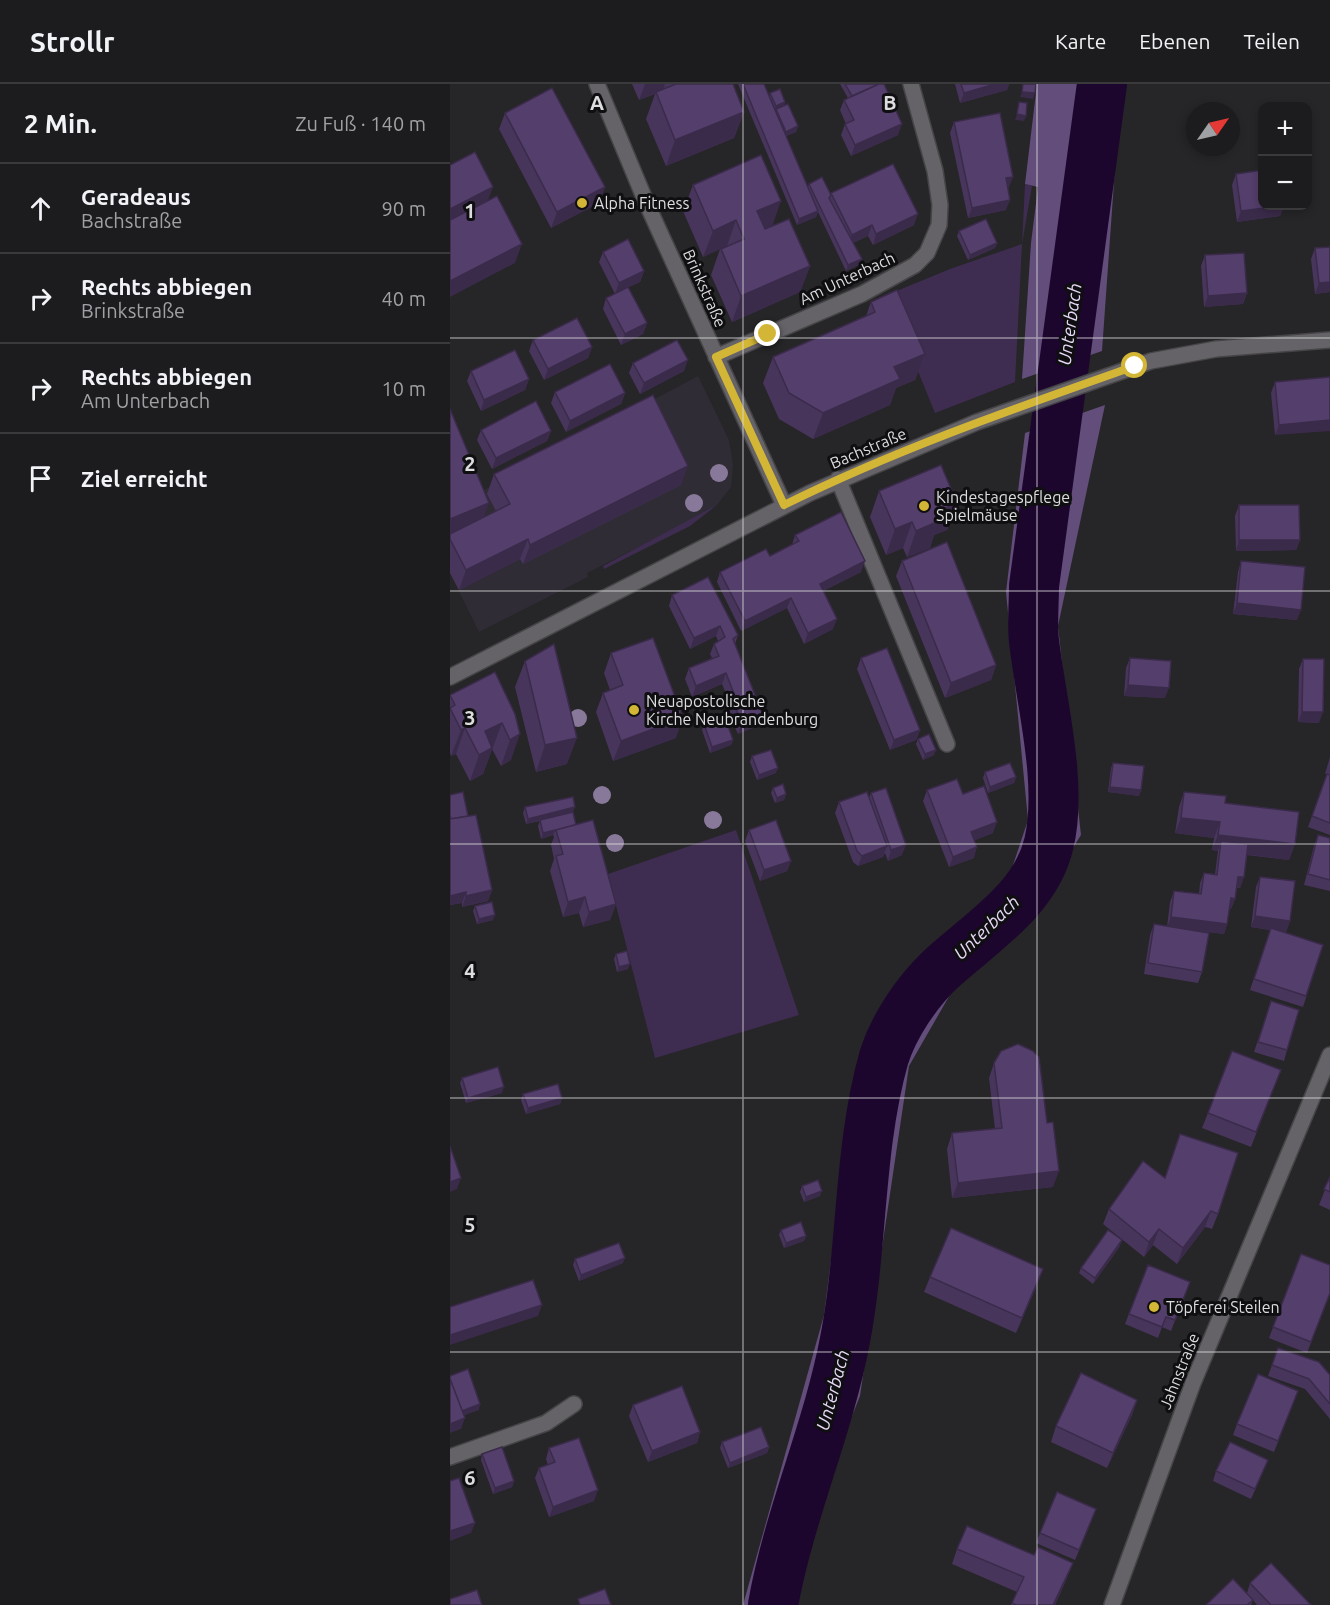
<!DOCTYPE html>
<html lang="de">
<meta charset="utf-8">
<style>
body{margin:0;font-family:Ubuntu,sans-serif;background:#29292b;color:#f1f3f6}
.controls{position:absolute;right:18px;top:18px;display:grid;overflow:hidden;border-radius:12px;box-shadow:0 3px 9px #0003}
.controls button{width:54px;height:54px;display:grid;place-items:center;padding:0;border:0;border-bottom:2px solid #3a3a3c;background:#1c1c1e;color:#f1f3f6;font:30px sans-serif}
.compass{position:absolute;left:736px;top:18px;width:54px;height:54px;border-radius:50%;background:#1c1c1e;box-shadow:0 3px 9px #0003;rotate:56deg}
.stop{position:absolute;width:18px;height:18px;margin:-14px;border:4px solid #d3b635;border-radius:50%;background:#fff}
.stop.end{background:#d3b635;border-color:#fff;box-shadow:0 2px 6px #0008}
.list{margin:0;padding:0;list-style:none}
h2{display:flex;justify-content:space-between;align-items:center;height:78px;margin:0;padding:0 24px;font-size:26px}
h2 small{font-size:20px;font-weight:400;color:#a0a1a4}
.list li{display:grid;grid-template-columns:39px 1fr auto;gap:18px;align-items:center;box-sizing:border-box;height:90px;padding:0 24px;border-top:2px solid #3a3a3c}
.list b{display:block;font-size:22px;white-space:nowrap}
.list p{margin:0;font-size:20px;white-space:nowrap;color:#a0a1a4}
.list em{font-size:20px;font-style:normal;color:#a0a1a4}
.icon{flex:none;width:33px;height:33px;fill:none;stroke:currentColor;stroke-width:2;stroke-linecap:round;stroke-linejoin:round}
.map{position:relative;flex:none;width:880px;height:1521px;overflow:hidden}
header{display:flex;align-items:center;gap:36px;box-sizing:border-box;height:84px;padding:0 30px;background:#1c1c1e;border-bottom:2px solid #3a3a3c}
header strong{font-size:28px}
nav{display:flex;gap:33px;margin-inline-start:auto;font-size:21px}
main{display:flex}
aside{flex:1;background:#1c1c1e}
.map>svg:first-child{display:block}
.built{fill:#302c35}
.green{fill:#3f2d51}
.forest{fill:#634d7a}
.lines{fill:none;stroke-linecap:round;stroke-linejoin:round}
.river{stroke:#1c062e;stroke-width:50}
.minor-casing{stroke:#454446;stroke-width:18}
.minor{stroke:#656368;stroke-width:15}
.tree{fill:#88799a}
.wall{fill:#48355c}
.shaded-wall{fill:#3b2b4b}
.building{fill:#543e6b;stroke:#3b2b4b;stroke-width:1.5}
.route{stroke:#d3b635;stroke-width:8}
.grid{fill:none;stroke:#dddcde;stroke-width:1.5;stroke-opacity:0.55}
.poi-dot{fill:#d3b635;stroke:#0f0e10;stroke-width:2}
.labels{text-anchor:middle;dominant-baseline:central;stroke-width:6;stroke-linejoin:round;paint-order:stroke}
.poi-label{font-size:16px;fill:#dddcde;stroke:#0f0e10;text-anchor:start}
.street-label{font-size:16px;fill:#dddcde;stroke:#0f0e10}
.water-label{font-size:18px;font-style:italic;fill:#e6d8f6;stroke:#0f0e10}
.grid-label{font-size:20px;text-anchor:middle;font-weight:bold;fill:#dddcde;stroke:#0f0e10;stroke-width:6;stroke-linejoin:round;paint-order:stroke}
</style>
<header>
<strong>Strollr</strong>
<nav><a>Karte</a><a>Ebenen</a><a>Teilen</a></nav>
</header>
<main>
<aside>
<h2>2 Min.<small>Zu Fuß · 140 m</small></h2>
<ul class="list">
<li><svg class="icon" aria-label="ahead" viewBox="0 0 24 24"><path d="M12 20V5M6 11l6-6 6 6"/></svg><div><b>Geradeaus</b><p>Bachstraße</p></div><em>90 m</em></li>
<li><svg class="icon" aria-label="right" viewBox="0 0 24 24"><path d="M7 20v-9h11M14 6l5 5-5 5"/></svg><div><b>Rechts abbiegen</b><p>Brinkstraße</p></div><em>40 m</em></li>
<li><svg class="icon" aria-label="right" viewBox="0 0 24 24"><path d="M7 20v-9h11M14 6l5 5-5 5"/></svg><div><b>Rechts abbiegen</b><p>Am Unterbach</p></div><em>10 m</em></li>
<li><svg class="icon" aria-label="arrive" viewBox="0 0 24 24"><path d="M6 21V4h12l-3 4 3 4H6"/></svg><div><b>Ziel erreicht</b></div></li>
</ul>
</aside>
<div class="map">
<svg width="880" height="1521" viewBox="0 0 880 1521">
<rect width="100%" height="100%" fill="#262528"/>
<!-- built -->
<path class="built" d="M248,292L279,356L283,381L281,403L267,421L246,434L137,489L138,493L29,548L0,489V452L21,413Z"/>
<!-- green -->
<g class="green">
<path d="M575,100L582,102L572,160L565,298L485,329L437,211L500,185L572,160Z"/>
<path d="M267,421L240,442L154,485L153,482Z"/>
<path d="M286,746L349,931L205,974L158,790Z"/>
</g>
<!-- forest -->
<g class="forest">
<path d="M587,0H671L652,267L572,295L581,159L588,103L575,100Z"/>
<path d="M655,321L608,542L631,751L582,829L505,902L459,982L410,1312L346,1472L342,1521H293L374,1231L404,996L427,931L466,879L520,836L560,790L578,736L556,508L575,349Z"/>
</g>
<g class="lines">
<!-- river -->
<path class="river" d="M323,1521C339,1431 378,1346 395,1256C413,1163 408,1065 434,973C444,942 466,909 490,886C530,849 586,816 599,759C613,699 591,618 584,557C582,539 584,520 584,502L652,0"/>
<!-- minor casing -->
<g class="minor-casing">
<g id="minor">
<path d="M147,0L196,118L334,421"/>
<path d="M266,273L412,210L465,181L477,169L489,141L490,121L485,87L461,0"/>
<path d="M388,395L497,660"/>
<path d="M0,593L360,409L527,338L701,277L766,265L880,256"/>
<path d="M0,1373L96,1339L124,1320"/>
<path d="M662,1521L743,1299L880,971"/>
</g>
</g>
<!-- minor -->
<use href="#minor" class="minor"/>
</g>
<!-- trees -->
<g class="tree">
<circle cx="269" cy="389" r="9"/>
<circle cx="244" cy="419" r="9"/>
<circle cx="128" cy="634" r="9"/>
<circle cx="152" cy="711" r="9"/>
<circle cx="263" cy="736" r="9"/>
<circle cx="165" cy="759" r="9"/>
</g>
<!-- wall -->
<g class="wall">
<path d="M182,0H283L294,28L284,54L216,82L196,35L205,10L189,16Z"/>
<path d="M288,0H314L319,13L320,9L335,18L334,22L348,42L346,48L336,52L358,103L359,100L381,111V109L464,141L423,161L418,152L403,159L412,175L410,180L396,187L368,128L366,133L347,141Z"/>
<path d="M390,0H434L448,51L401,72L391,51L395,40H396L390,26L394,16L398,14Z"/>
<path d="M505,0H559L557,6L510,19Z"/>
<path d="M55,29L155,103L149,119L101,144L49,45Z"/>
<path d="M504,38L559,103L558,104L556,126L518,134L500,49Z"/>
<path d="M786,90L834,122L830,132L787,138L782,101Z"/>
<path d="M243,101L322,143L360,182L350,208L282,238L261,191L270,165L253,173L233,127Z"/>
<path d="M509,147L547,159L545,164L518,176L507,152Z"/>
<path d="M865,164L880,208L865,210L861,175Z"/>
<path d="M153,168L194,187L190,198L178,203L197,239L193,250L171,261L153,225L156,214L165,210L149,178Z"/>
<path d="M755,171L797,209L793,220L754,223L751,182Z"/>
<path d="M421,218L475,270L465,296L446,304L440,321L363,355L329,335L313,299L323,273L416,232Z"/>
<path d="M83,256L142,263L138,274L94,296L79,267Z"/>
<path d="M183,279L234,287L190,310L179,289Z"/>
<path d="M21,287L79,295L75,306L31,327L17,297Z"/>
<path d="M880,293L825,351L821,309L825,298Z"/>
<path d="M105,308L175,309L171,320L116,348L101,319Z"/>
<path d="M0,325L34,433L46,427L37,410L44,390L231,401L73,480L70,475L9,506L0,489Z"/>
<path d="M31,346L101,347L97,357L42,385L27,356Z"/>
<path d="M429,407L507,419L497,446L484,451L480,464L457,473L453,464L436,471L420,433Z"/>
<path d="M789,421L850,456L846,466L786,467L785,432Z"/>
<path d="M345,451L411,488L373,507L383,545L354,560L337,524L291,547L267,498L270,488L320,472L342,461Z"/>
<path d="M452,477L546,581L541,596L495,614L446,492Z"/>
<path d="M791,477L847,536L783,530L788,488Z"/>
<path d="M222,511L288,551L285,560L313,631L309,641L288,650L278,627L281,621L272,600L242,613L235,595L239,584L262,574L260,570L264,560L268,557L266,552L240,565L219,522Z"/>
<path d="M161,569L226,654L163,677L146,628L153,609L160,606L154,589Z"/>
<path d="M411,574L470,646L466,656L440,666L407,585Z"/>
<path d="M680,574L715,614L674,612L676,584Z"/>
<path d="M853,575L869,639L848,638L849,585Z"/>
<path d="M75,577L117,680L86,688L65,603Z"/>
<path d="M0,611L65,630L61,676L51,682L42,665L33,690L20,697L6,670L1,672L0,669Z"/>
<path d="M254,640L283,656L281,661L260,669L252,646Z"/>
<path d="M468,655L484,671L473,676L466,660Z"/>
<path d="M302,672L326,689L307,696L300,678Z"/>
<path d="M880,673V751L858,743L877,690H875Z"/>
<path d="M663,679L691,706L689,712L658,708L661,684Z"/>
<path d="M535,688L566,693L564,699L538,709L533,694Z"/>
<path d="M323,704L336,710L334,716L325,719L321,709Z"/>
<path d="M477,706L513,710L543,749L525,756L524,774L499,783L473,717Z"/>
<path d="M734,708L775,719L845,760L839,776L797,771L794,793L790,804H786L785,815L781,825H779L777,840L774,850L734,845L752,888L748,899L694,890L700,851L704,840L717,843L720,818L724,807L749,810L750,799L754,789L765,790L768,767L762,766L764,754L725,749L729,723Z"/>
<path d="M421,709L452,771L438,777L435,769L433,773L408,782L403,778L385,729L389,718L419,714Z"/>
<path d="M0,711L18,732L42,806L38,817L12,823V819L0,821Z"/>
<path d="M75,723L123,728L126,741L166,820L160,836L133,843L129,829L113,833L100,787L104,775L101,761L104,753L103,751L91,755L88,742L90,737L76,740L73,729Z"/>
<path d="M299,746L341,777L337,787L310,797L295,757Z"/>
<path d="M868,751L880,754V807L854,801L864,762Z"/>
<path d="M810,793L840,837L836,848L831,847L873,861L853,923L800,906L820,846L801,843L806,803Z"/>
<path d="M25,822L43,836L27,840L23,827Z"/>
<path d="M166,870L178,885L167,888L164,875Z"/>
<path d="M821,917L837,966L834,977L804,968Z"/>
<path d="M544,979L603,1103L502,1114L497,1065L502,1049L545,1045L539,994Z"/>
<path d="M12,994L52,1009L16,1019L10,999Z"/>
<path d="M825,1001L801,1063L752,1044L758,1029Z"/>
<path d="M73,1010L112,1014L110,1020L76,1030L71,1016Z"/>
<path d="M730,1050L768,1130L762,1145L755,1143L727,1180L703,1161L694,1173L653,1140L659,1125L715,1094Z"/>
<path d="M880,1093V1126L869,1121Z"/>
<path d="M352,1102L370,1112L354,1118L350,1108Z"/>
<path d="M331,1146L356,1152L354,1157L334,1164L329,1151Z"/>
<path d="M670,1162L643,1200L629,1189L631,1184Z"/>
<path d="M851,1170L880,1210L857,1269L819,1254Z"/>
<path d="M125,1175L173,1179L129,1197L123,1181Z"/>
<path d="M698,1181L740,1198L721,1247L712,1243L708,1254L675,1240Z"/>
<path d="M480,1193L587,1201L566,1249L474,1208Z"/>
<path d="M828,1264L880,1291V1335L855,1305L818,1292Z"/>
<path d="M848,1307L824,1368L783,1351L787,1340Z"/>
<path d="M687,1316L682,1331L657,1384L601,1358L606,1342Z"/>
<path d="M183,1321L250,1348L247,1359L198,1378L179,1332Z"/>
<path d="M272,1358L319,1363L317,1369L278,1384L270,1364Z"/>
<path d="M99,1364L144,1417L99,1433L85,1394L89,1384L98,1381L96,1375Z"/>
<path d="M32,1370L64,1397L62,1403L43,1410L31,1376Z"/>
<path d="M814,1386L801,1415L763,1397L766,1387Z"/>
<path d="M642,1436L625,1476L586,1459L590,1449Z"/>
<path d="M507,1465L617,1494L605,1521H561L567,1508L502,1480Z"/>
<path d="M800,1499L861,1521H807L803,1516L801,1521H756L797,1509Z"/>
</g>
<!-- shaded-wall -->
<g class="shaded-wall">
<path d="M195,0H215L213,7L189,16Z"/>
<path d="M545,0H559L557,6L510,19L514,9Z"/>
<path d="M572,8L585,9L583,15L570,13Z"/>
<path d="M335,18L333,23L324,27L326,22Z"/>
<path d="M294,28L284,54L216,82L225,56Z"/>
<path d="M567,30L576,32L574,37L565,36Z"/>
<path d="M452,40L448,51L401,72L405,61Z"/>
<path d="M348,42L346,48L334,53L336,48Z"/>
<path d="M563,93L559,103L552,105L556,94Z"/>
<path d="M43,103L36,122L0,141V125Z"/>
<path d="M155,103L149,119L101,144L107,128Z"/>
<path d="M560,116L556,126L518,134L522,124Z"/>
<path d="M331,117L322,143L298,153L307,127Z"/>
<path d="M834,122L830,132L787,138L791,127Z"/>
<path d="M368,127L366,133L347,141L349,135Z"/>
<path d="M468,130L464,141L423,161L426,150Z"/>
<path d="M286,136L277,162L253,173L263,147Z"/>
<path d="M422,141L418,152L398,161L402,151Z"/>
<path d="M547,159L545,164L518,176L520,171Z"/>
<path d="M72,160L65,179L0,213V197Z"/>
<path d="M412,175L410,180L396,187L398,181Z"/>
<path d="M360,182L350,208L282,238L291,212Z"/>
<path d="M194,187L190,198L165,210L169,199Z"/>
<path d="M880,198V208L865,210L869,199Z"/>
<path d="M797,209L793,220L754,223L758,212Z"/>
<path d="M197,239L193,250L171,261L175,250Z"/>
<path d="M142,263L138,274L94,296L98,285Z"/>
<path d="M475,270L465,296L446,304L440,321L363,355L373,329L444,283Z"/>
<path d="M238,276L234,287L190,310L194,299Z"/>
<path d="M79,295L75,306L31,327L34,316Z"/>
<path d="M175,309L171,320L116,348L120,337Z"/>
<path d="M880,336V347L825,351L829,341Z"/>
<path d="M101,347L97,357L42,385L46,374Z"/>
<path d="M238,382L231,401L73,480L80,461Z"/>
<path d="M39,419L32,438L0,452V435Z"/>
<path d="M507,419L497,446L484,451L480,464L457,473L466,447L485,429Z"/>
<path d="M462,438L453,464L436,471L445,445Z"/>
<path d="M78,455L70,475L9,506L16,486Z"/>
<path d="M789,456H850L846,466L786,467Z"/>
<path d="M415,477L411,488L366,510L370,500Z"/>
<path d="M341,514L337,524L291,547L295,537Z"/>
<path d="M787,519L851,526L847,536L783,530Z"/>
<path d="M387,535L383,545L354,560L358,549Z"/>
<path d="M270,542L266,552L240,565L244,554Z"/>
<path d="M546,581L541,596L495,614L501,599Z"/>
<path d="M276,589L272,600L242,613L246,602Z"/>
<path d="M678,601L719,604L715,614L674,612Z"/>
<path d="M852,628H873L869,639L848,638Z"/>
<path d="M313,631L309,641L288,650L292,639Z"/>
<path d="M233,634L226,654L163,677L171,657Z"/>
<path d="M52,639L33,690L20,697L29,671L35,647Z"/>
<path d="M15,644L6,670L1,672L11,646Z"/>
<path d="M470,646L466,656L440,666L444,656Z"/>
<path d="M70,650L61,676L51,682L60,656Z"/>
<path d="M127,654L117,680L86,688L95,661Z"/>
<path d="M283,656L281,661L260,669L262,663Z"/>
<path d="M486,666L484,671L473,676L475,670Z"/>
<path d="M328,684L326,689L307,696L309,691Z"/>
<path d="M566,693L564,699L538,709L540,703Z"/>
<path d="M660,703L691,706L689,712L658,708Z"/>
<path d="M336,710L334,716L325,719L327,714Z"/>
<path d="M125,723L123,728L76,740L78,735Z"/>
<path d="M731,734L770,738L764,754L725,749Z"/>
<path d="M547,738L543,749L518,759L521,748Z"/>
<path d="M105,746L103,751L91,755L93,749Z"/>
<path d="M768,751L845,760L839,776L770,767L771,757L768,767L762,766Z"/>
<path d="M456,761L452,771L438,777L441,766Z"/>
<path d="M437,762L433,773L408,782L412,772Z"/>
<path d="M527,763L524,774L499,783L503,773Z"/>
<path d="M341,777L337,787L310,797L314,786Z"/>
<path d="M788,793H794L790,804L784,803Z"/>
<path d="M42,806L38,817L12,823L16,812Z"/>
<path d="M16,808L12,819L0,821V812Z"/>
<path d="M135,813L129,829L113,833L118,818Z"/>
<path d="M781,814L785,815L781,825H777Z"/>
<path d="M166,820L160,836L133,843L139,828Z"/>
<path d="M45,831L43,836L27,840L29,835Z"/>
<path d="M805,832L840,837L836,848L801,843Z"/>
<path d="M721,833L777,840L774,850L717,843Z"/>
<path d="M180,880L178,885L167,888L169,883Z"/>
<path d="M54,1003L52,1009L16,1019L18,1014Z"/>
<path d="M112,1014L110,1020L76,1030L78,1024Z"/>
<path d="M609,1087L603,1103L502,1114L508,1099Z"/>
<path d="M11,1094L7,1105L0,1108V1098Z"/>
<path d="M372,1107L370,1112L354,1118L356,1113Z"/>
<path d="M761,1127L755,1143L727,1180L733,1164Z"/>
<path d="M709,1145L703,1161L694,1173L699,1158Z"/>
<path d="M356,1152L354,1157L334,1164L336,1159Z"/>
<path d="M672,1156L670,1162L643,1200L645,1194Z"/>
<path d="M175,1174L173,1179L129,1197L131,1191Z"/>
<path d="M593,1185L587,1201L566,1249L572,1234Z"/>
<path d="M92,1221L88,1232L0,1261V1251Z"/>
<path d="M687,1316L682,1331L657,1384L663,1369Z"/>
<path d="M30,1320L29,1326L7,1334L9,1329Z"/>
<path d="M15,1334L11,1345L0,1349V1340Z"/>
<path d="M250,1348L247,1359L198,1378L202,1367Z"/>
<path d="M319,1363L317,1369L278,1384L280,1379Z"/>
<path d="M64,1397L62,1403L43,1410L45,1404Z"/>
<path d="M148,1406L144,1417L99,1433L103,1423Z"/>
<path d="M25,1439L21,1449L0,1457V1447Z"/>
<path d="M623,1479L617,1494L605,1521H603Z"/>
</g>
<!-- building -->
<g class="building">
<path d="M226,0H283L294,28L225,56L206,8Z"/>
<path d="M293,0H314L368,127L349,135Z"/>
<path d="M395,0H429L402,12Z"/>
<path d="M429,0H434L452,40L405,61L395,40L404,36L394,16Z"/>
<path d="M511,0H545L514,9Z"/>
<path d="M573,0H586L585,9L572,8Z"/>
<path d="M102,4L155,103L107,128L55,29Z"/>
<path d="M330,5L335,18L326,22L320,9Z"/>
<path d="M569,18L577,19L576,32L567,30Z"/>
<path d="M338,20L348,42L336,48L326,25Z"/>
<path d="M550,29L563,93L556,94L560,116L522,124L504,38Z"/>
<path d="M25,68L43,103L0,125V81Z"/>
<path d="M311,71L331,117L307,127L315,145L339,135L360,182L291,212L271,165L294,155L286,136L263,147L243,101Z"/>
<path d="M443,80L468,130L426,150L422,141L402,151L381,109Z"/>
<path d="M813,86V122H831L791,127L786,90Z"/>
<path d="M372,93L381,111L379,114L412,175L398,181L359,100Z"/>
<path d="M47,112L72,160L0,197V136Z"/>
<path d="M536,135L547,159L520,171L509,147Z"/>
<path d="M178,155L194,187L169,199L153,168Z"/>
<path d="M880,163V198L869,199L865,164Z"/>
<path d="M794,169L797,209L758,212L755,171Z"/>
<path d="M178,203L197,239L175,250L156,214Z"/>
<path d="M447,206L475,270L444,283L450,295L373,329L339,309L323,273L425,228L421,218Z"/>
<path d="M127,234L142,263L98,285L83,256Z"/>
<path d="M227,256L238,276L194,299L183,279Z"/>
<path d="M65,266L79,295L34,316L21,287Z"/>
<path d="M160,280L175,309L120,337L105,308Z"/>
<path d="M880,293V336L829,341L825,298Z"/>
<path d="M203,311L238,382L80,461L78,455L16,486L0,455V450L60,420L44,390Z"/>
<path d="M86,317L101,347L46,374L31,346Z"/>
<path d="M0,325L39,419L0,435Z"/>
<path d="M491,381L507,419L485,429L489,437L466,447L462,438L445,445L429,407Z"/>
<path d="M789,421H849L850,456H789Z"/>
<path d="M391,428L415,477L370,500L387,535L358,549L341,514L295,537L270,488L316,465L320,472L349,457L345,451Z"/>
<path d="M497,458L546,581L501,599L452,477Z"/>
<path d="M791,477L855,483L851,526L787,519Z"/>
<path d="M258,493L288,551L283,555L313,631L292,639L282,616L286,615L276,589L246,602L239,584L269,572L264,560L275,553L270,542L244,554L222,511Z"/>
<path d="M203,554L233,634L171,657L153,609L173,601L161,569Z"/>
<path d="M104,560L127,654L95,661L75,577Z"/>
<path d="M437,564L470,646L444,656L411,574Z"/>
<path d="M680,574L721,577L719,604L678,601Z"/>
<path d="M853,575H874L873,628H852Z"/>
<path d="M45,588L65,630L70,650L60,656L52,639L35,647L42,664L29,671L15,644L11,646L0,624L5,621L0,611Z"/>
<path d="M275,633L283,656L262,663L254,640Z"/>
<path d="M479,650L486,666L475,670L468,655Z"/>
<path d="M321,666L328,684L309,691L302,672Z"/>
<path d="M560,679L566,693L540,703L535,688Z"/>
<path d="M663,679L694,682L691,706L660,703Z"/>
<path d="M877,690L880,691V739L862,732Z"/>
<path d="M507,695L513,710L534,702L547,738L521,748L527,763L503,773L477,706Z"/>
<path d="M333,700L336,710L327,714L323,704Z"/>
<path d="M436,704L456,761L441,766L421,709Z"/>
<path d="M13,708L18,732L1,735L0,731V711Z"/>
<path d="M417,708L437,762L412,772L407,767L389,718Z"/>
<path d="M734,708L776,712L775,719L849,728L845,760L768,751L770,738L731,734Z"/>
<path d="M123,713L125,723L78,735L75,723Z"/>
<path d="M123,728L126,741L106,746V747L105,746L93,749L90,736Z"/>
<path d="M26,731L42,806L16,812V808L0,812V735Z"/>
<path d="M143,736L166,820L139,828L135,813L118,818L106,772L113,770L106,746Z"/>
<path d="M326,736L341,777L314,786L299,746Z"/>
<path d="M868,751L880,754V796L858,790Z"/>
<path d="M771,757L798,760L794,793H788L785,815L781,814L777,840L721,833L724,807L751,810L754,789L767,791Z"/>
<path d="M810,793L845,797L840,837L805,832Z"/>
<path d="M42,818L45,831L29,835L25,822Z"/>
<path d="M704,840L759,849L752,888L698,879Z"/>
<path d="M821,844L873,861L856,912L804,895Z"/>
<path d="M177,867L180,880L169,883L166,870Z"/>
<path d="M821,917L849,926L837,966L808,958Z"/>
<path d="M568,960L583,967L589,973L597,1039L603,1038L609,1087L508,1099L502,1049L552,1044L544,979L551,967Z"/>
<path d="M782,967L831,986L806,1048L758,1029Z"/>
<path d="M48,983L54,1003L18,1014L12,994Z"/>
<path d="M108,1000L112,1014L78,1024L73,1010Z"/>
<path d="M730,1050L788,1069L768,1130L761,1127L733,1164L709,1145L699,1158L659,1125L693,1077L715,1094Z"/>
<path d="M0,1062L11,1094L0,1098Z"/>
<path d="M880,1093V1108L874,1105Z"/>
<path d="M368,1096L372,1107L356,1113L352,1102Z"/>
<path d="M351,1138L356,1152L336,1159L331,1146Z"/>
<path d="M501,1144L593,1185L572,1234L480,1193Z"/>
<path d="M658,1146L672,1156L645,1194L631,1184Z"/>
<path d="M169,1159L175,1174L131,1191L125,1175Z"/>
<path d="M851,1170L880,1181V1209L861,1258L823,1243Z"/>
<path d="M698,1181L740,1198L725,1236L716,1233L712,1243L679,1230Z"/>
<path d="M83,1196L92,1221L0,1251V1223Z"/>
<path d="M828,1264L869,1278L880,1291V1320L859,1295L822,1281Z"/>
<path d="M18,1285L30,1320L12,1327L0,1295V1292Z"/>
<path d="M631,1289L687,1316L663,1369L606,1342Z"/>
<path d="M808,1290L848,1307L828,1357L787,1340Z"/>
<path d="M0,1295L15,1334L0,1340Z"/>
<path d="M232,1302L250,1348L202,1367L183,1321Z"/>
<path d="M311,1343L319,1363L280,1379L272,1358Z"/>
<path d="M129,1354L148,1406L103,1423L89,1384L105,1378L99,1364Z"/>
<path d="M780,1358L818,1376L805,1405L766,1387Z"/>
<path d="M52,1363L64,1397L45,1404L32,1370Z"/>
<path d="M9,1394L25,1439L0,1447V1397Z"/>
<path d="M607,1408L646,1425L629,1466L590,1449Z"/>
<path d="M517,1442L584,1471L588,1463L623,1479L603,1521H566L562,1519L574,1493L507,1465Z"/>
<path d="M821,1479L861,1521H821L800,1499Z"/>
<path d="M783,1495L803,1516L797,1521H756Z"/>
<path d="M155,1505L161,1521H130L128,1515Z"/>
<path d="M27,1506L32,1521H0V1515Z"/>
</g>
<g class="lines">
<!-- route -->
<path class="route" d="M318,250L266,273L334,421C447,365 566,324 685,282"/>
</g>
<!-- grid -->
<path class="grid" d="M293,0V1521M587,0V1521M0,254H880M0,507H880M0,760H880M0,1014H880M0,1268H880"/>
<!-- markers -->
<g class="poi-dot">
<circle cx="132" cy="119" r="6"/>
<circle cx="474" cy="422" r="6"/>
<circle cx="184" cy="626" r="6"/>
<circle cx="704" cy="1223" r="6"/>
</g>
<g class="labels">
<!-- poi labels -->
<g class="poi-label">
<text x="144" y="119">Alpha Fitness</text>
<text x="486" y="413">Kindestagespflege<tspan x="486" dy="18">Spielmäuse</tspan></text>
<text x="196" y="617">Neuapostolische<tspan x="196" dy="18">Kirche Neubrandenburg</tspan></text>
<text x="716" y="1223">Töpferei Steilen</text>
</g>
<!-- street labels -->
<g class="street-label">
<text transform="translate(397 194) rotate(-25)">Am Unterbach</text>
<text transform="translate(255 204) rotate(66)">Brinkstraße</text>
<text transform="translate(418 364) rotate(-23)">Bachstraße</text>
<text transform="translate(729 1287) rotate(-68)">Jahnstraße</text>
</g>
<!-- water labels -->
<g class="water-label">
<text transform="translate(619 240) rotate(-82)">Unterbach</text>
<text transform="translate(536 843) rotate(-44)">Unterbach</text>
<text transform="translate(382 1306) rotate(-75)">Unterbach</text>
</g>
</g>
<g class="grid-label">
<text x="147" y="26">A</text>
<text x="440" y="26">B</text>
<text x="20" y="134">1</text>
<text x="20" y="387">2</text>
<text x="20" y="641">3</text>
<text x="20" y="894">4</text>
<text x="20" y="1148">5</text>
<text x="20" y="1401">6</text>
</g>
</svg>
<div class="controls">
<button>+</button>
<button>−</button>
</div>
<svg class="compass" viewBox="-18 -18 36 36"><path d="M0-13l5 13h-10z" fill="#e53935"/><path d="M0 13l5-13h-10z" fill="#a0a1a4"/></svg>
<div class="stop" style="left:685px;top:282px"></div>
<div class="stop end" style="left:318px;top:250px"></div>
</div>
</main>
